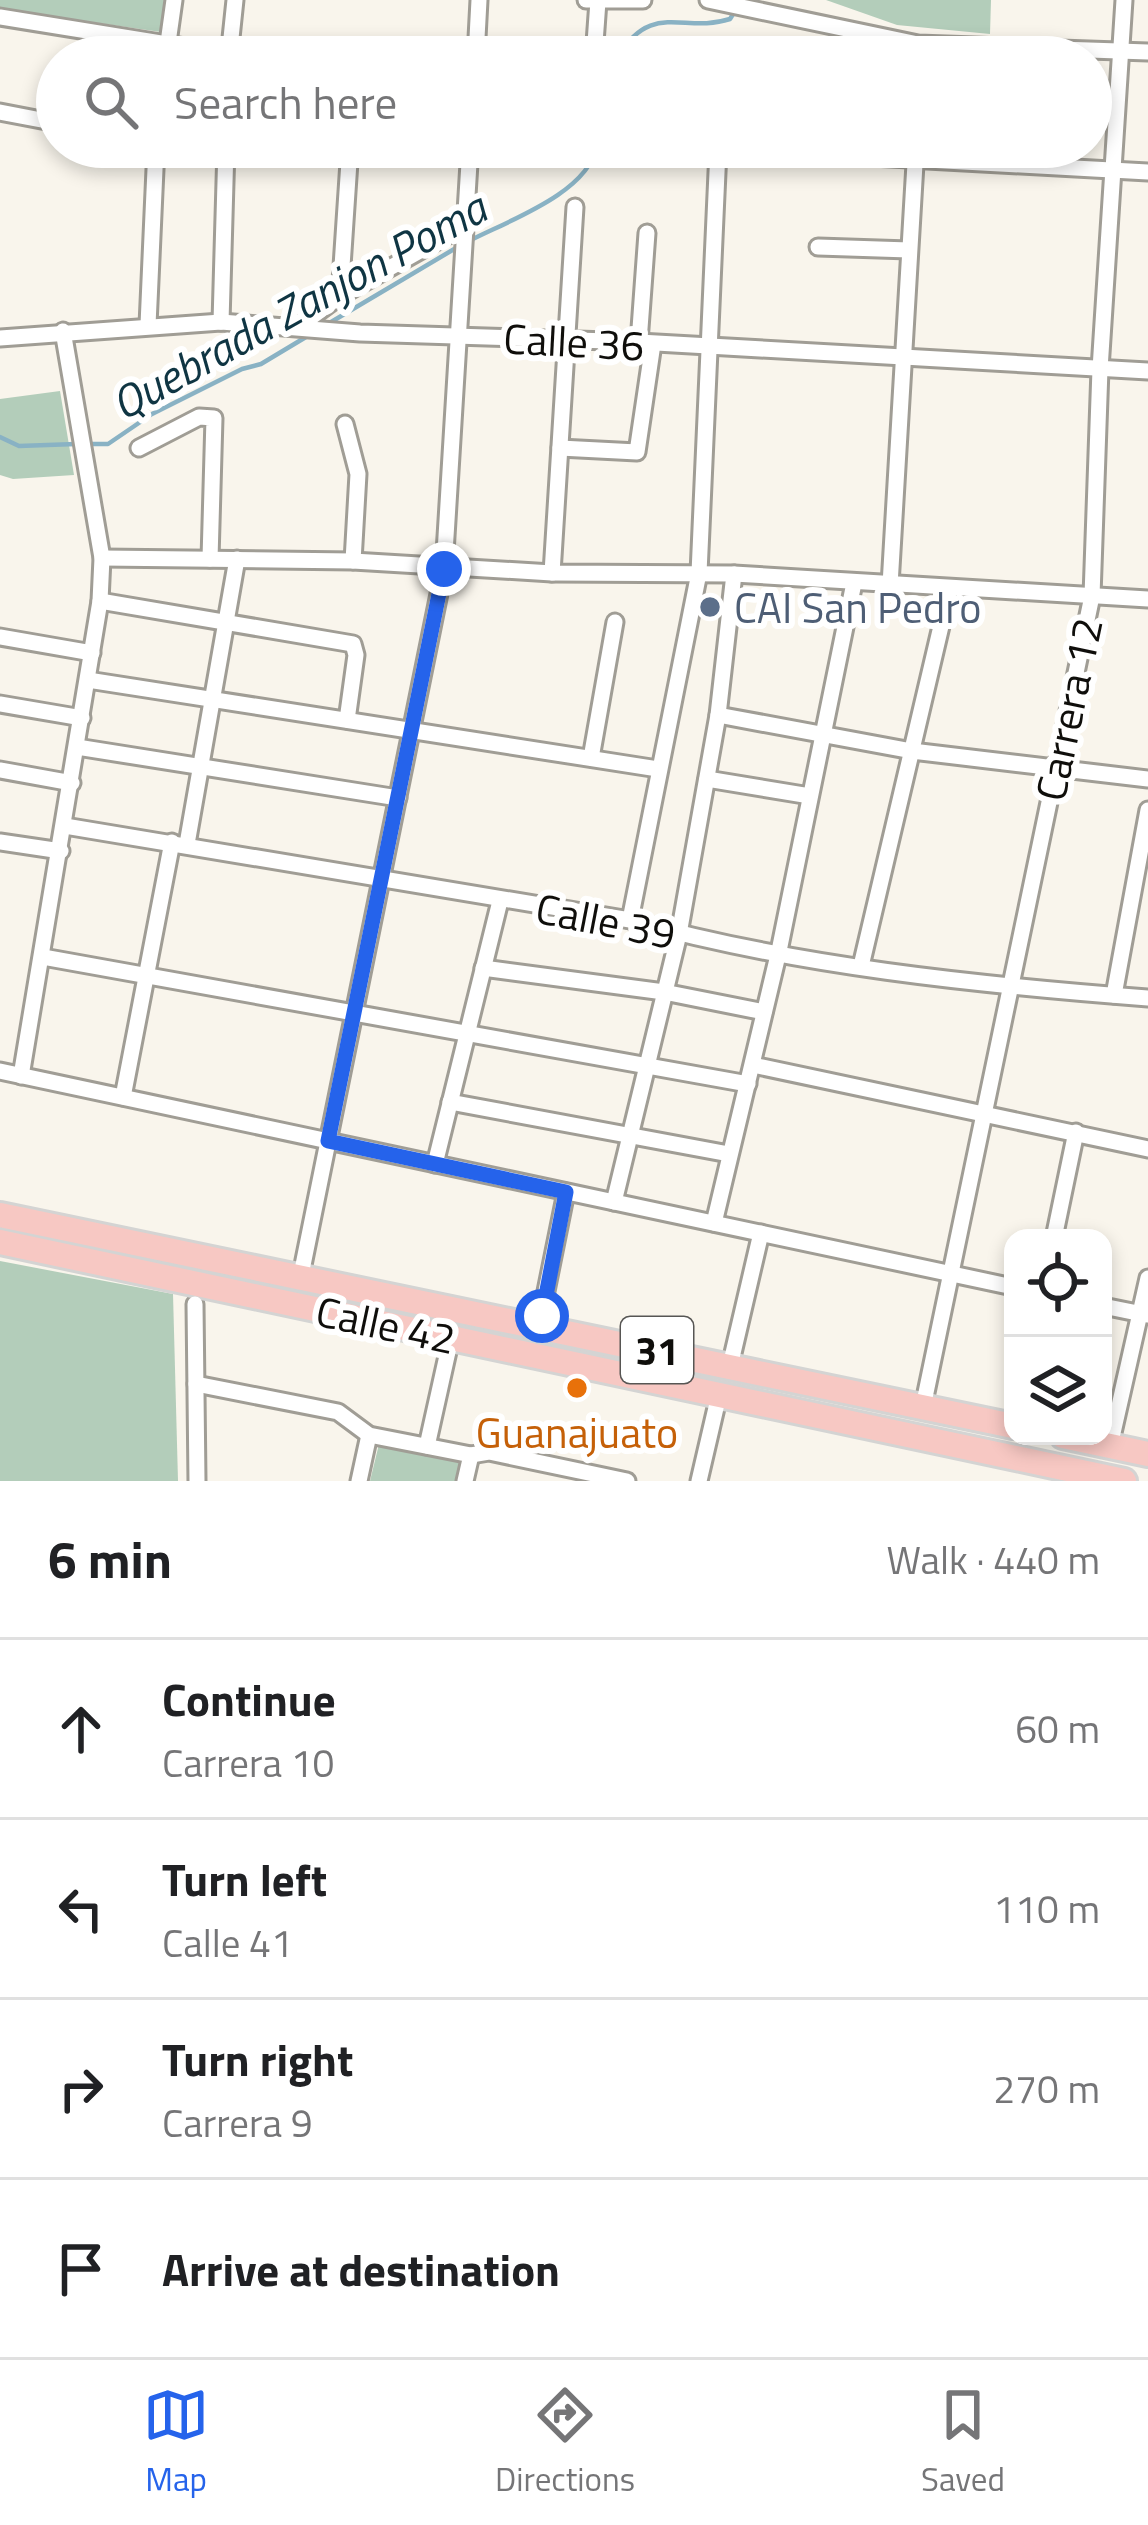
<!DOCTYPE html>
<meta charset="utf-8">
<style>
body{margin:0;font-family:"Titillium Web",sans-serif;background:#f6f6f6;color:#202124}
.controls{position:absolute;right:36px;bottom:36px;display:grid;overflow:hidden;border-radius:24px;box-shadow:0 6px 18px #0003}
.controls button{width:108px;height:108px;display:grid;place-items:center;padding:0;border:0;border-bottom:3px solid #e0e0e0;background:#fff;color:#202124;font:60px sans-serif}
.stop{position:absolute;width:36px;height:36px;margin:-27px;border:9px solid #2563eb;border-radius:50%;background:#fff}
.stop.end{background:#2563eb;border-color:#fff;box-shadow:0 3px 12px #0008}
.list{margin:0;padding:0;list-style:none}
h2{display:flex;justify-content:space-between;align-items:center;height:156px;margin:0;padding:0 48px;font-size:51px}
h2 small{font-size:39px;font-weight:400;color:#757577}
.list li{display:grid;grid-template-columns:78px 1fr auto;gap:36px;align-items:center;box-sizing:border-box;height:180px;padding:0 48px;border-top:3px solid #e0e0e0}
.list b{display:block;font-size:45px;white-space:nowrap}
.list p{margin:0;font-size:39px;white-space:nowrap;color:#757577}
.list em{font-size:39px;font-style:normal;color:#757577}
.icon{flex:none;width:66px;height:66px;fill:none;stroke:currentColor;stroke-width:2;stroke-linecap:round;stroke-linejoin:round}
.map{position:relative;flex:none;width:1148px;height:1481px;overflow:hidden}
.search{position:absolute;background:#fff;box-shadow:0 6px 18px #0003;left:36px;right:36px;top:36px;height:132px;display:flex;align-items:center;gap:30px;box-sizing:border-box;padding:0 42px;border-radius:66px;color:#757577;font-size:45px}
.sheet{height:876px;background:#fff}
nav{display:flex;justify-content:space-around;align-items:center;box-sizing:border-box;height:168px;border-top:3px solid #e0e0e0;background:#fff;font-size:33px;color:#757577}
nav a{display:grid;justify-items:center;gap:6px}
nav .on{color:#2563eb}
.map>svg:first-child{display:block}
.green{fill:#b3cdba}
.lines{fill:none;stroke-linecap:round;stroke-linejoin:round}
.stream{stroke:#89b2c4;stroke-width:4.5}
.street-casing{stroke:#a09d95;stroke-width:21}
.primary-casing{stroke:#d4d4d3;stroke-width:30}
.street{stroke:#fff;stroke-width:15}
.primary{stroke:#f7c8c3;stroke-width:24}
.route{stroke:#2563eb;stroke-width:15}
.service-dot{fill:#5c6f8a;stroke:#fff;stroke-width:4.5}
.food-dot{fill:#e8710a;stroke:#fff;stroke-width:4.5}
.labels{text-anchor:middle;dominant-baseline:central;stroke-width:12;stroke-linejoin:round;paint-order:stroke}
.shield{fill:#fff;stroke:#575654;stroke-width:3}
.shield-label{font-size:39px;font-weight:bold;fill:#0f0e0b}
.street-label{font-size:42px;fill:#0f0e0b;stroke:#fff}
.service-label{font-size:42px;fill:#4e5e75;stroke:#fff;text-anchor:start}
.food-label{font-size:42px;fill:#c56008;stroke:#fff}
.water-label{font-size:45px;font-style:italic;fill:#0f3543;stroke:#fff}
</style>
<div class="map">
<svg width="1148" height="1481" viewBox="0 0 1148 1481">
<rect width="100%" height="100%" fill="#f9f5ec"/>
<!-- green -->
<g class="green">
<path d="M0,0H166L161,32L0,9Z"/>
<path d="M826,0H991L990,34L897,25Z"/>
<path d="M60,391L74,475L13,479L0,475V399Z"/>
<path d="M0,1261L173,1294L178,1481H0Z"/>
<path d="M379,1444L463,1463L459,1481H370Z"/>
</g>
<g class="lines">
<!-- stream -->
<g class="stream">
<path d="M618,57C651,0 684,34 730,19L735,11"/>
<path d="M471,240C508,221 589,192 596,147"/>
<path d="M326,325L461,245"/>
<path d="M0,437L19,446L76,444"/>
<path d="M88,444H108L152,414L242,369L261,364L311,334"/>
</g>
<!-- street casing -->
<g class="street-casing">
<g id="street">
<path d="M586,0H643"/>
<path d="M708,0L918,44L1148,52"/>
<path d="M0,17L229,54"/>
<path d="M166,57L174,0"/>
<path d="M229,57L235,0"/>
<path d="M476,57L479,0"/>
<path d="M594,57L598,1"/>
<path d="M0,112L57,123"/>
<path d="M690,147L1148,172"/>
<path d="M818,247L909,250"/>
<path d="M340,296L350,147"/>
<path d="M221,322L226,147"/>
<path d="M148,325L156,147"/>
<path d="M298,327L340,296L464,226"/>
<path d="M0,338L221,322L360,333L639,342L1148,371"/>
<path d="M639,342L647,233"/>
<path d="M345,424L358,474L353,561"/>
<path d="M139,448L199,417L214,418L210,559"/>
<path d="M560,448L637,452L653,344"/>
<path d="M102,558L353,561L552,573L734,574L1148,599"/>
<path d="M552,573L575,207"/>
<path d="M890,585L916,147"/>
<path d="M100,601L353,644L356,655L347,720"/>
<path d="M0,637L92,653"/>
<path d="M88,680L658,769"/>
<path d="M0,704L82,718"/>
<path d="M718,715L912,751L1148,779"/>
<path d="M77,747L398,798"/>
<path d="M591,758L615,622"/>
<path d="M0,770L72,783"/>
<path d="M707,779L810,796"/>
<path d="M65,826L630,920C794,966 978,985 1148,998"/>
<path d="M0,842L61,851"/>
<path d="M187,844L237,559"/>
<path d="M630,920L699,573L718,150"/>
<path d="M43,957L748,1084"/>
<path d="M861,966L950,588"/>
<path d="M483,968L664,992L764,1012"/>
<path d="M1114,995L1148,810"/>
<path d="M753,1065L1148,1149"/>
<path d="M0,1071L1013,1287"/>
<path d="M21,1076L100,601L102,558L63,331"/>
<path d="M123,1097L172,842"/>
<path d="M450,1102L729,1154"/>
<path d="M435,1164L500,901"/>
<path d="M614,1202L679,934L718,715L734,574"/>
<path d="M714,1223L779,951L854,583"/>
<path d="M1054,1238L1076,1132"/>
<path d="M301,1275L444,569L470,147"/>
<path d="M195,1304L197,1481"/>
<path d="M1103,1306L1147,1315"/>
<path d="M539,1326L566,1192"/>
<path d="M730,1366L761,1233"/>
<path d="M196,1384L338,1412L369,1435L471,1455L489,1452L627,1481"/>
<path d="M923,1407L1092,596L1100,369L1124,0"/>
<path d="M427,1446L451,1338"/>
<path d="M1110,1446L1148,1278"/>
<path d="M359,1481L369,1435"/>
<path d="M465,1481L471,1455"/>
<path d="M699,1481L719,1395"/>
</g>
</g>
<!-- primary casing -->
<g class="primary-casing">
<g id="primary">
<path d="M0,1215L1013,1426"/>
<path d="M0,1242L1124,1481"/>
<path d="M1063,1436L1148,1454"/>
</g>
</g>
<!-- street -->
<use href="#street" class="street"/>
<!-- primary -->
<use href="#primary" class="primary"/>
</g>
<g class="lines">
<!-- route -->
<path class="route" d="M444,569L328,1141L566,1192L542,1316"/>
</g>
<!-- markers -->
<circle class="service-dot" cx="710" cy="607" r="12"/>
<circle class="food-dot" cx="577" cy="1388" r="12"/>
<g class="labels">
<!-- shield labels -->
<rect class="shield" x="621" y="1317" width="72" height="66" rx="9"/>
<g class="shield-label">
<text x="657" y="1350">31</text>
</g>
<!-- street labels -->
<g class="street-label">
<text transform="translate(574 341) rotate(3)">Calle 36</text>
<text transform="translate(1068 709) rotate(-78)">Carrera 12</text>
<text transform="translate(606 920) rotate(11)">Calle 39</text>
<text transform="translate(386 1324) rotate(12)">Calle 42</text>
</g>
<!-- service labels -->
<g class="service-label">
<text x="734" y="607">CAI San Pedro</text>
</g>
<!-- food labels -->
<g class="food-label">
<text x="577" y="1432">Guanajuato</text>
</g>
<!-- water labels -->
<g class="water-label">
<text transform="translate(298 305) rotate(-29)">Quebrada Zanjon Poma</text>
</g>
</g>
</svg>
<div class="controls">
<button><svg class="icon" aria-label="locate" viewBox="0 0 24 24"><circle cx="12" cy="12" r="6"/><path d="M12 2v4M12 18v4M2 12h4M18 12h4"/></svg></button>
<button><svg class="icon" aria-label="layers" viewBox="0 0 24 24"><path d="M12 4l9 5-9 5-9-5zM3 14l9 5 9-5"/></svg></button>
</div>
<div class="stop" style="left:542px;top:1316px"></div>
<div class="stop end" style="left:444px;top:569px"></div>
<div class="search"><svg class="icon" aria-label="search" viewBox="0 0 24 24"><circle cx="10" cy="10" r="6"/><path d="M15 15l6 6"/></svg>Search here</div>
</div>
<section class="sheet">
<h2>6 min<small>Walk · 440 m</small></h2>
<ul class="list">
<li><svg class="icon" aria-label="ahead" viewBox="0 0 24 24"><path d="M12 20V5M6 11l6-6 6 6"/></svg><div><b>Continue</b><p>Carrera 10</p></div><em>60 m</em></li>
<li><svg class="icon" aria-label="left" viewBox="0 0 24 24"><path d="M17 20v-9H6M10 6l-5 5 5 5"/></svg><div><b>Turn left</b><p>Calle 41</p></div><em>110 m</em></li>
<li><svg class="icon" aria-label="right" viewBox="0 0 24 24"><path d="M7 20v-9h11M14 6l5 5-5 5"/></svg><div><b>Turn right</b><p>Carrera 9</p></div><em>270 m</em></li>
<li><svg class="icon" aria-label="arrive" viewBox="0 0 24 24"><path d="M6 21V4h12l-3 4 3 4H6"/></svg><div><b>Arrive at destination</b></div></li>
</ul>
</section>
<nav>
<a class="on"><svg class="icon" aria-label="map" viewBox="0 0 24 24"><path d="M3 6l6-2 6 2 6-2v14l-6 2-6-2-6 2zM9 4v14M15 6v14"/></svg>Map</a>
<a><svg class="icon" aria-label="directions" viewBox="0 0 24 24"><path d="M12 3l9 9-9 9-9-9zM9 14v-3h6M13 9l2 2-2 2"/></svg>Directions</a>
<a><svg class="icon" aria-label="saved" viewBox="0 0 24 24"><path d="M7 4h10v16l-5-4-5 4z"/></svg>Saved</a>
</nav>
